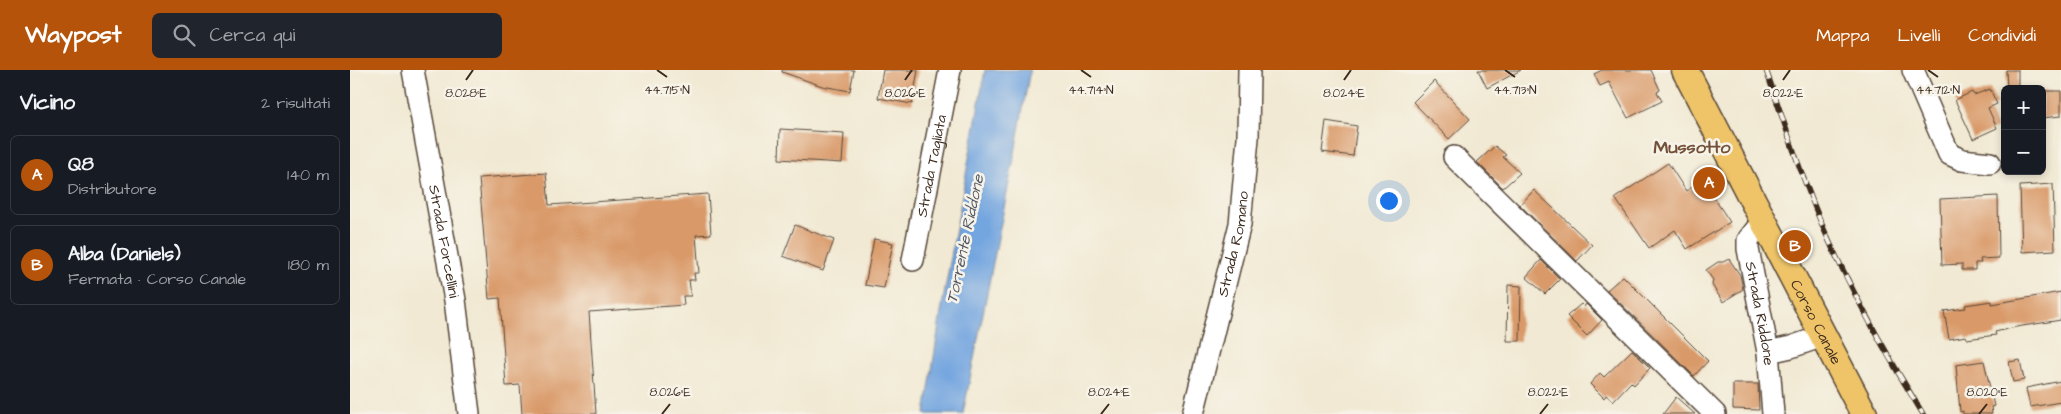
<!DOCTYPE html>
<html lang="it">
<meta charset="utf-8">
<style>
body{margin:0;font-family:"Architects Daughter",sans-serif;background:#20242c;color:#f1f3f6}
.controls{position:absolute;right:15px;top:15px;display:grid;overflow:hidden;border-radius:8px;box-shadow:0 2px 8px #0003}
.controls button{width:45px;height:45px;display:grid;place-items:center;padding:0;border:0;border-bottom:1px solid #363941;background:#171b24;color:#f1f3f6;font:25px sans-serif}
.you{position:absolute;left:1038px;top:130px;width:18px;height:18px;margin:-12px;border:4px solid #fff;border-radius:50%;background:#1a73e8;box-shadow:0 0 0 8px #1a73e833}
.badge{display:grid;place-items:center;width:32px;height:32px;border-radius:50%;background:#b45309;color:#fff;font-size:16px;font-weight:700}
.pin{position:absolute;translate:-50% -50%;border:2px solid #fff;box-shadow:0 1px 5px #0006}
.list{margin:0;padding:0;list-style:none}
h2{display:flex;justify-content:space-between;align-items:center;height:65px;margin:0;padding:0 20px;font-size:21px}
h2 small{font-size:16px;font-weight:400;color:#9ea1a6}
.list li{display:grid;grid-template-columns:32px 1fr auto;gap:15px;align-items:center;box-sizing:border-box;height:80px;margin:0 10px 10px;padding:0 10px;border:1px solid #363941;border-radius:8px}
.list b{display:block;font-size:19px;white-space:nowrap}
.list p{margin:0;font-size:16px;white-space:nowrap;color:#9ea1a6}
.list em{font-size:16px;font-style:normal;color:#9ea1a6}
.icon{flex:none;width:28px;height:28px;fill:none;stroke:currentColor;stroke-width:2;stroke-linecap:round;stroke-linejoin:round}
.map{position:relative;flex:none;width:1711px;height:344px;overflow:hidden}
header{display:flex;align-items:center;gap:30px;box-sizing:border-box;height:70px;padding:0 25px;background:#b45309;color:#fff}
header strong{font-size:24px}
nav{display:flex;gap:28px;margin-inline-start:auto;font-size:18px}
.search{width:350px;height:45px;background:#20242c;display:flex;align-items:center;gap:12px;box-sizing:border-box;padding:0 18px;border-radius:8px;color:#9ea1a6;font-size:19px}
main{display:flex}
aside{flex:1;background:#171b24}
.map>svg:first-child{display:block}
.water{fill:#73a5df;stroke:#57687e}
.building{fill:#d99968}
.lines{fill:none;stroke-linecap:round;stroke-linejoin:round}
.minor-casing{stroke:#564739;stroke-width:24}
.major-casing{stroke:#564739;stroke-width:29}
.minor{stroke:#fff;stroke-width:21}
.major{stroke:#efc469;stroke-width:26}
.rail-casing{stroke:#3b2a1e;stroke-width:5.5}
.rail{stroke:#f7f3e8;stroke-width:4;stroke-dasharray:11;stroke-linecap:butt}
.ticks{fill:none;stroke:#3b2a1e;stroke-width:2}
.labels{text-anchor:middle;dominant-baseline:central;stroke-width:5;stroke-linejoin:round;paint-order:stroke}
.street-label{font-size:15px;fill:#3b2a1e;stroke:#f7f3e8}
.water-label{font-size:16px;font-style:italic;fill:#4f5562;stroke:#f7f3e8}
.quarter-label{font-size:18px;font-weight:bold;fill:#725138;stroke:#f7f3e8}
.ticks-label{font-size:12px;text-anchor:middle;fill:#3b2a1e;stroke:#f7f3e8;stroke-width:5;stroke-linejoin:round;paint-order:stroke}
</style>
<header>
<strong>Waypost</strong>
<div class="search"><svg class="icon" aria-label="search" viewBox="0 0 24 24"><circle cx="10" cy="10" r="6"/><path d="M15 15l6 6"/></svg>Cerca qui</div>
<nav><a>Mappa</a><a>Livelli</a><a>Condividi</a></nav>
</header>
<main>
<aside>
<h2>Vicino<small>2 risultati</small></h2>
<ul class="list">
<li><span class="badge">A</span><div><b>Q8</b><p>Distributore</p></div><em>140 m</em></li>
<li><span class="badge">B</span><div><b>Alba (Daniels)</b><p>Fermata · Corso Canale</p></div><em>180 m</em></li>
</ul>
</aside>
<div class="map">
<svg width="1711" height="344" viewBox="0 0 1711 344">
<rect width="100%" height="100%" fill="#f7f3e8"/>
<filter id="ink" filterUnits="userSpaceOnUse"><feTurbulence type="fractalNoise" baseFrequency=".02" numOctaves="2"/><feDisplacementMap in="SourceGraphic" scale="10" xChannelSelector="R" yChannelSelector="G"/><feConvolveMatrix kernelMatrix="1 2 1 2 8 2 1 2 1" color-interpolation-filters="sRGB"/></filter>
<filter id="wash" filterUnits="userSpaceOnUse"><feTurbulence type="fractalNoise" baseFrequency=".0096" numOctaves="4" result="noise"/><feDisplacementMap in="SourceGraphic" scale="20" xChannelSelector="R" yChannelSelector="G"/><feGaussianBlur stdDeviation="1.12" result="paint"/><feColorMatrix in="noise" values="0 0 0 0 0 0 0 0 0 0 0 0 0 0 0 0 0 1.4 0 .05"/><feComposite in="paint" operator="in"/></filter>
<g filter="url(#wash)">
<rect width="100%" height="100%" fill="#f1e9d3"/>
<!-- water -->
<path class="water" d="M635,0H680L664,88L613,344H575L592,236Z"/>
<g id="blocks">
<!-- building -->
<g class="building">
<path d="M432,0H504L500,21L472,16L432,2Z"/>
<path d="M533,0H568L562,34L528,28Z"/>
<path d="M1128,0H1171L1137,18Z"/>
<path d="M1252,0H1301L1310,20L1307,22L1312,31L1278,48L1259,12L1250,16L1244,4Z"/>
<path d="M1656,0H1668V19H1657Z"/>
<path d="M1084,11L1120,49L1099,69L1063,32Z"/>
<path d="M1640,19L1647,34L1638,38L1647,58L1623,69L1605,30L1622,22L1624,25Z"/>
<path d="M1692,21H1711V46L1692,48Z"/>
<path d="M976,51L1007,56L1003,86L972,82Z"/>
<path d="M430,59L494,63L492,93L429,89Z"/>
<path d="M1145,76L1156,85L1153,87L1170,103L1153,118L1127,92Z"/>
<path d="M1318,93L1336,121L1365,102L1373,114L1360,122L1380,152L1337,179L1325,160L1299,178L1265,128Z"/>
<path d="M196,103L199,135L358,124L361,164L346,165L349,203H344L345,210H339L341,226H333L334,235L239,242L246,344H172L170,315L156,316L150,228L139,229L129,108Z"/>
<path d="M1703,114L1705,180L1672,182L1670,116Z"/>
<path d="M1184,120L1242,175L1227,191L1170,135Z"/>
<path d="M1648,126L1649,188L1630,189L1631,193H1625V200H1612V194L1592,195L1590,129Z"/>
<path d="M445,155L484,170L473,201L433,186Z"/>
<path d="M524,169L543,173L534,218L515,215Z"/>
<path d="M1379,189L1390,205L1393,219L1373,232L1362,215L1363,210L1356,200L1368,192H1373Z"/>
<path d="M1191,190L1210,209L1195,224L1176,207Z"/>
<path d="M1273,206L1358,291L1344,306L1257,220Z"/>
<path d="M1158,215L1171,216L1170,271H1157Z"/>
<path d="M1711,222V250L1666,257L1645,262L1646,265L1617,269L1616,266L1599,269L1594,241L1616,238L1615,235L1642,231V234Z"/>
<path d="M1231,234L1234,237L1236,234L1252,250L1237,266L1217,246Z"/>
<path d="M1282,280L1300,298L1284,315L1281,312L1263,331L1256,325L1254,328L1240,314L1250,303L1254,307Z"/>
<path d="M1670,290L1674,310L1663,312L1659,292Z"/>
<path d="M1634,291L1644,336L1641,337L1642,344H1613V341L1610,342L1606,295Z"/>
<path d="M1711,311V332L1680,337L1676,318Z"/>
<path d="M1383,314H1408L1409,340L1383,339Z"/>
<path d="M1326,327L1345,344H1313Z"/>
</g>
</g>
</g>
<g filter="url(#ink)">
<use href="#blocks" fill-opacity="0" stroke="#564739" stroke-width="1"/>
<g class="lines">
<!-- minor casing -->
<g class="minor-casing">
<g id="minor">
<path id="s1" d="M63,0L105,230L119,344"/>
<path d="M1563,0L1599,84L1612,90L1640,93"/>
<path d="M1104,87L1365,344"/>
<path id="s2" d="M1414,149L1398,170V179L1418,282L1423,344"/>
<path id="s3" d="M563,190L600,0"/>
<path d="M1418,282L1441,277L1473,266"/>
<path id="s4" d="M843,344L890,154L898,68L899,0"/>
</g>
</g>
<!-- major casing -->
<g class="major-casing">
<g id="major">
<path id="s5" d="M1335,0L1514,344"/>
</g>
</g>
<!-- minor -->
<use href="#minor" class="minor"/>
<!-- major -->
<use href="#major" class="major"/>
<!-- rail casing -->
<g class="rail-casing">
<path id="rail" d="M1416,0C1438,63 1458,128 1487,188C1513,242 1542,294 1573,344"/>
</g>
<!-- rail -->
<use href="#rail" class="rail"/>
</g>
</g>
<!-- ticks -->
<path class="ticks" d="M307,0L317,7M731,0L741,7M1155,0L1165,7M1578,0L1588,7M116,10L123,0M555,10L562,0M994,10L1001,0M1433,10L1440,0M312,344L320,334M751,344L759,334M1190,344L1198,334M1629,344L1637,334"/>
<g class="labels">
<!-- street labels -->
<g class="street-label">
<text stroke="none"><textPath href="#s3" startOffset="96">Strada Tagliata</textPath></text>
<text stroke="none"><textPath href="#s1" startOffset="174">Strada Forcellini</textPath></text>
<text stroke="none"><textPath href="#s4" startOffset="175">Strada Romano</textPath></text>
<text stroke="none"><textPath href="#s2" startOffset="101">Strada Riddone</textPath></text>
<text stroke="none"><textPath href="#s5" startOffset="284">Corso Canale</textPath></text>
</g>
<!-- water labels -->
<g class="water-label">
<text transform="translate(615 169) rotate(-78)">Torrente Riddone</text>
</g>
<!-- quarter labels -->
<g class="quarter-label">
<text x="1342" y="77">Mussotto</text>
</g>
</g>
<g class="ticks-label">
<text x="317" y="24">44.715°N</text>
<text x="741" y="24">44.714°N</text>
<text x="1588" y="24">44.712°N</text>
<text x="1165" y="24">44.713°N</text>
<text x="116" y="27">8.028°E</text>
<text x="555" y="27">8.026°E</text>
<text x="994" y="27">8.024°E</text>
<text x="1433" y="27">8.022°E</text>
<text x="320" y="326">8.026°E</text>
<text x="759" y="326">8.024°E</text>
<text x="1198" y="326">8.022°E</text>
<text x="1637" y="326">8.020°E</text>
</g>
</svg>
<div class="controls">
<button>+</button>
<button>−</button>
</div>
<div class="you"></div>
<div class="pin badge" style="left:1359px;top:113px">A</div>
<div class="pin badge" style="left:1445px;top:176px">B</div>
</div>
</main>
